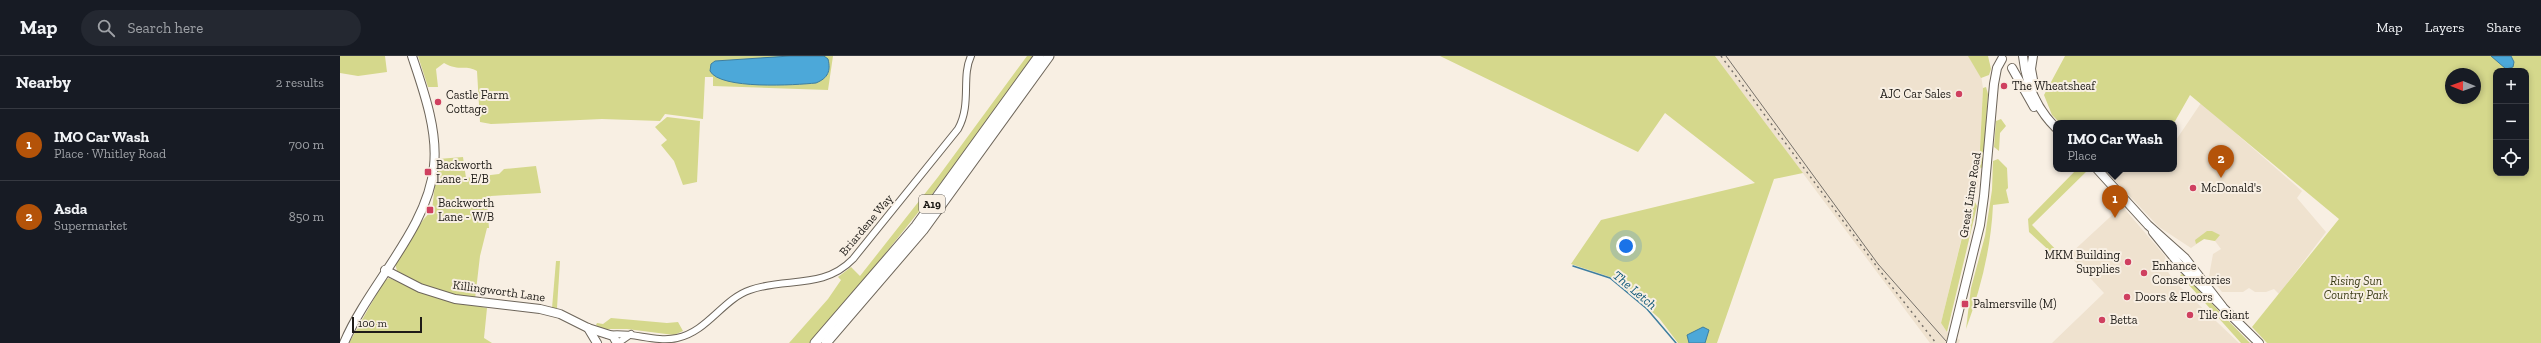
<!DOCTYPE html>
<meta charset="utf-8">
<style>
body{margin:0;font-family:"Zilla Slab",serif;background:#242831;color:#f1f3f6}
.controls{position:absolute;right:12px;top:12px;display:grid;overflow:hidden;border-radius:8px;box-shadow:0 2px 6px #0003}
.controls button{width:36px;height:36px;display:grid;place-items:center;padding:0;border:0;border-bottom:1px solid #363941;background:#171b24;color:#f1f3f6;font:20px sans-serif}
.compass{position:absolute;left:2105px;top:12px;width:36px;height:36px;border-radius:50%;background:#171b24;box-shadow:0 2px 6px #0003;rotate:271deg}
.scale{position:absolute;left:12px;bottom:10px;width:70px;box-sizing:border-box;padding-left:4px;border:2px solid #1e1b17;border-top:0;font-size:11px;line-height:14px;white-space:nowrap;color:#1e1b17;-webkit-text-stroke:3px #f8efe3;paint-order:stroke}
.you{position:absolute;left:1286px;top:190px;width:14px;height:14px;margin:-10px;border:3px solid #fff;border-radius:50%;background:#1a73e8;box-shadow:0 0 0 6px #1a73e833}
.badge{display:grid;place-items:center;width:26px;height:26px;border-radius:50%;background:#b45309;color:#fff;font-size:13px;font-weight:700}
.pin{position:absolute;translate:-50% -33px;filter:drop-shadow(0 1px 2px #0008)}
.pin::after{content:'';position:absolute;top:21px;width:14px;height:12px;background:inherit;clip-path:polygon(0 0,100% 0,50% 100%)}
.popup{position:absolute;left:1713px;top:64px;width:124px;height:52px;box-sizing:border-box;display:grid;place-content:center;border-radius:8px;background:#171b24;filter:drop-shadow(0 1px 3px #0005);font-size:13px;white-space:nowrap;color:#9ea1a6}
.popup b{font-size:15px;color:#f1f3f6}
.popup::after{content:'';position:absolute;left:50%;top:100%;margin-left:-8px;border:8px solid transparent;border-top-color:#171b24}
.list{margin:0;padding:0;list-style:none}
h2{display:flex;justify-content:space-between;align-items:center;height:52px;margin:0;padding:0 16px;font-size:17px}
h2 small{font-size:13px;font-weight:400;color:#9ea1a6}
.list li{display:grid;grid-template-columns:26px 1fr auto;gap:12px;align-items:center;box-sizing:border-box;height:72px;padding:0 16px;border-top:1px solid #363941}
.list b{display:block;font-size:15px;white-space:nowrap}
.list p{margin:0;font-size:13px;white-space:nowrap;color:#9ea1a6}
.list em{font-size:13px;font-style:normal;color:#9ea1a6}
.icon{flex:none;width:22px;height:22px;fill:none;stroke:currentColor;stroke-width:2;stroke-linecap:round;stroke-linejoin:round}
.map{position:relative;flex:none;width:2201px;height:287px;overflow:hidden}
header{display:flex;align-items:center;gap:24px;box-sizing:border-box;height:56px;padding:0 20px;background:#171b24;border-bottom:1px solid #363941}
header strong{font-size:19px}
nav{display:flex;gap:22px;margin-inline-start:auto;font-size:14px}
.search{width:280px;height:36px;background:#242831;display:flex;align-items:center;gap:10px;box-sizing:border-box;padding:0 14px;border-radius:22px;color:#9ea1a6;font-size:15px}
main{display:flex}
aside{flex:1;background:#171b24}
.map>svg:first-child{display:block}
.built{fill:#efe2cf}
.green{fill:#d5d88c;fill-rule:evenodd}
.water{fill:#4ca8d9;stroke:#3e7e9f}
.lines{fill:none;stroke-linecap:round;stroke-linejoin:round}
.stream{stroke:#3e7e9f;stroke-width:1.5}
.minor-casing{stroke:#6d655a;stroke-width:8}
.major-casing{stroke:#6d655a;stroke-width:10}
.highway-casing{stroke:#6d655a;stroke-width:11}
.minor{stroke:#fff;stroke-width:6}
.major{stroke:#fff;stroke-width:8}
.highway{stroke:#fff;stroke-width:9}
.tram{stroke:#76716a;stroke-width:1}
.rail{stroke:#76716a;stroke-width:1.5;stroke-dasharray:2 4;stroke-linecap:butt}
.poi-dot{fill:#cf4060;stroke:#f8efe3;stroke-width:1.5}
.labels{text-anchor:middle;dominant-baseline:central;stroke-width:4;stroke-linejoin:round;paint-order:stroke}
.shield{fill:#f8efe3;stroke:#5f5b54;stroke-width:1}
.shield-label{font-size:11px;font-weight:bold;fill:#1e1b17}
.poi-label{font-size:12px;fill:#1e1b17;stroke:#f8efe3;text-anchor:start}
.street-label{font-size:12px;fill:#1e1b17;stroke:#f8efe3}
.park-label{font-size:12px;font-style:italic;fill:#3a3b15;stroke:#f8efe3}
.water-label{font-size:13px;font-style:italic;fill:#0d5677;stroke:#f8efe3}
</style>
<header>
<strong>Map</strong>
<div class="search"><svg class="icon" aria-label="search" viewBox="0 0 24 24"><circle cx="10" cy="10" r="6"/><path d="M15 15l6 6"/></svg>Search here</div>
<nav><a>Map</a><a>Layers</a><a>Share</a></nav>
</header>
<main>
<aside>
<h2>Nearby<small>2 results</small></h2>
<ul class="list">
<li><span class="badge">1</span><div><b>IMO Car Wash</b><p>Place · Whitley Road</p></div><em>700 m</em></li>
<li><span class="badge">2</span><div><b>Asda</b><p>Supermarket</p></div><em>850 m</em></li>
</ul>
</aside>
<div class="map">
<svg width="2201" height="287" viewBox="0 0 2201 287">
<rect width="100%" height="100%" fill="#f8efe3"/>
<!-- built -->
<g class="built">
<path d="M1375,0H1638L1643,32L1638,131L1633,135L1601,267L1607,276L1620,284L1619,287H1590Z"/>
<path d="M1861,47L1962,135L1957,142L1986,176L1939,238L1934,233L1926,236H1915L1909,232L1903,236H1882L1869,220L1873,198L1881,193L1875,185L1864,183L1851,192L1819,171L1764,113H1834V87Z"/>
<path d="M1782,150L1825,200L1828,216L1834,225L1899,287H1712L1764,237L1729,199Z"/>
</g>
<!-- green -->
<g class="green">
<path d="M0,0H45L47,16L18,20L0,17Z"/>
<path d="M78,0H493L488,34L373,30V21H365L363,63L325,58L320,65L262,63L151,68L140,66L137,15C125,8 120,16 104,7L96,13L98,31H88Z"/>
<path d="M687,0H694C624,99 550,196 470,287H449L488,243L501,224L498,221L511,211L520,220L598,121Z"/>
<path d="M1100,0H1375L1463,117L1434,123L1377,287H1338L1319,262L1273,222L1231,208L1261,164L1415,127L1325,57L1298,96Z"/>
<path d="M1628,0H1648L1651,13L1649,19L1641,22Z"/>
<path d="M1725,0H2201V287H1927L1912,271L1999,163L1850,39L1834,67H1720L1712,59L1704,39ZM2156,15H2186V117H2156ZM2111,18H2135V42H2111Z"/>
<path d="M1646,31L1648,38L1643,111L1639,113L1643,32Z"/>
<path d="M327,61L360,65L357,126L343,129L334,105L321,89L327,84L315,71Z"/>
<path d="M1661,63L1666,70L1660,77L1659,95L1654,91L1656,65Z"/>
<path d="M123,101L126,122L159,118L164,113L196,110L201,137L151,140L147,147L149,172H147L140,200L135,243L93,234L57,215L55,207L83,164L92,154L98,103Z"/>
<path d="M1658,103L1667,112L1668,132L1666,134L1669,147L1653,149C1651,192 1641,232 1626,273L1631,232L1645,180L1652,134L1653,105Z"/>
<path d="M1737,113H1749L1692,169L1724,202L1714,199L1689,176L1688,163Z"/>
<path d="M1631,145L1635,146L1637,150L1607,276L1601,267Z"/>
<path d="M1867,175H1872L1880,179L1875,185L1864,183L1856,188L1855,184Z"/>
<path d="M216,205H220L217,252H212Z"/>
<path d="M1843,218L1910,287H1901L1840,219Z"/>
<path d="M49,222L97,242L147,252L144,282L152,287H9L44,225Z"/>
<path d="M271,262L327,267L338,266L343,275L334,279L287,273H263L256,269L257,267L263,268Z"/>
</g>
<!-- water -->
<g class="water">
<path d="M450,0H484L488,3C491,15 488,22 476,27C456,29 380,34 370,15L371,8L375,5Z"/>
<path d="M2151,0H2171L2174,6L2173,11L2166,13Z"/>
<path d="M1363,271L1369,274L1365,287H1349L1347,279Z"/>
</g>
<g class="lines">
<!-- stream -->
<path class="stream" d="M1233,210L1270,222L1307,253L1336,287"/>
<!-- minor casing -->
<g class="minor-casing">
<g id="minor">
<path d="M268,279C291,275 315,287 337,282C367,276 383,243 410,234C446,221 483,234 513,203L618,73C632,48 621,21 631,0"/>
<path d="M278,287L291,278"/>
</g>
</g>
<!-- major casing -->
<g class="major-casing">
<g id="major">
<path d="M1683,0C1686,28 1696,52 1716,72"/>
<path d="M1693,0L1691,13L1694,29"/>
<path d="M1672,12L1694,51"/>
<path d="M1757,113L1808,169L1845,202L1882,250"/>
<path d="M1813,176L1840,209L1919,287"/>
<path d="M45,214L80,232L115,243L200,253L220,258L248,272L273,280L277,287"/>
<path d="M248,272L257,287"/>
<path d="M4,287C29,228 88,173 94,110C98,74 83,33 72,0"/>
<path d="M1611,287L1640,169L1644,140L1654,28L1657,12L1662,3"/>
</g>
</g>
<!-- highway casing -->
<g class="highway-casing">
<g id="highway">
<path d="M475,287L576,170L699,0"/>
<path d="M486,287L583,174L709,0"/>
</g>
</g>
<!-- minor -->
<use href="#minor" class="minor"/>
<!-- major -->
<use href="#major" class="major"/>
<!-- highway -->
<use href="#highway" class="highway"/>
<!-- tram -->
<path class="tram" d="M1386,0L1538,208L1606,285"/>
<!-- rail -->
<path class="rail" d="M1381,0L1549,227L1596,287"/>
</g>
<!-- markers -->
<g class="poi-dot">
<circle cx="1664" cy="30" r="4"/>
<circle cx="1619" cy="38" r="4"/>
<circle cx="98" cy="46" r="4"/>
<rect x="84" y="112" width="8" height="8" rx="2"/>
<circle cx="1853" cy="132" r="4"/>
<rect x="86" y="150" width="8" height="8" rx="2"/>
<circle cx="1788" cy="206" r="4"/>
<circle cx="1804" cy="217" r="4"/>
<circle cx="1787" cy="241" r="4"/>
<rect x="1621" y="244" width="8" height="8" rx="2"/>
<circle cx="1850" cy="259" r="4"/>
<circle cx="1762" cy="264" r="4"/>
</g>
<g class="labels">
<!-- shield labels -->
<rect class="shield" x="579" y="139" width="26" height="18" rx="3"/>
<g class="shield-label">
<text x="592" y="148">A19</text>
</g>
<!-- poi labels -->
<g class="poi-label">
<text x="1672" y="30">The Wheatsheaf</text>
<text x="1611" y="38" text-anchor="end">AJC Car Sales</text>
<text x="106" y="39">Castle Farm<tspan x="106" dy="14">Cottage</tspan></text>
<text x="96" y="109">Backworth<tspan x="96" dy="14">Lane - E/B</tspan></text>
<text x="1861" y="132">McDonald's</text>
<text x="98" y="147">Backworth<tspan x="98" dy="14">Lane - W/B</tspan></text>
<text x="1780" y="199" text-anchor="end">MKM Building<tspan x="1780" dy="14">Supplies</tspan></text>
<text x="1812" y="210">Enhance<tspan x="1812" dy="14">Conservatories</tspan></text>
<text x="1795" y="241">Doors &amp; Floors</text>
<text x="1633" y="248">Palmersville (M)</text>
<text x="1858" y="259">Tile Giant</text>
<text x="1770" y="264">Betta</text>
</g>
<!-- street labels -->
<g class="street-label">
<text transform="translate(1630 139) rotate(-81)">Great Lime Road</text>
<text transform="translate(526 169) rotate(-50)">Briardene Way</text>
<text transform="translate(159 235) rotate(8)">Killingworth Lane</text>
</g>
<!-- park labels -->
<g class="park-label">
<text x="2016" y="225">Rising Sun<tspan x="2016" dy="14">Country Park</tspan></text>
</g>
<!-- water labels -->
<g class="water-label">
<text transform="translate(1295 234) rotate(40)">The Letch</text>
</g>
</g>
</svg>
<div class="controls">
<button>+</button>
<button>−</button>
<button><svg class="icon" aria-label="locate" viewBox="0 0 24 24"><circle cx="12" cy="12" r="6"/><path d="M12 2v4M12 18v4M2 12h4M18 12h4"/></svg></button>
</div>
<svg class="compass" viewBox="-18 -18 36 36"><path d="M0-13l5 13h-10z" fill="#e53935"/><path d="M0 13l5-13h-10z" fill="#9ea1a6"/></svg>
<div class="scale">100 m</div>
<div class="you"></div>
<div class="pin badge" style="left:1775px;top:162px">1</div>
<div class="popup"><b>IMO Car Wash</b>Place</div>
<div class="pin badge" style="left:1881px;top:122px">2</div>
</div>
</main>
